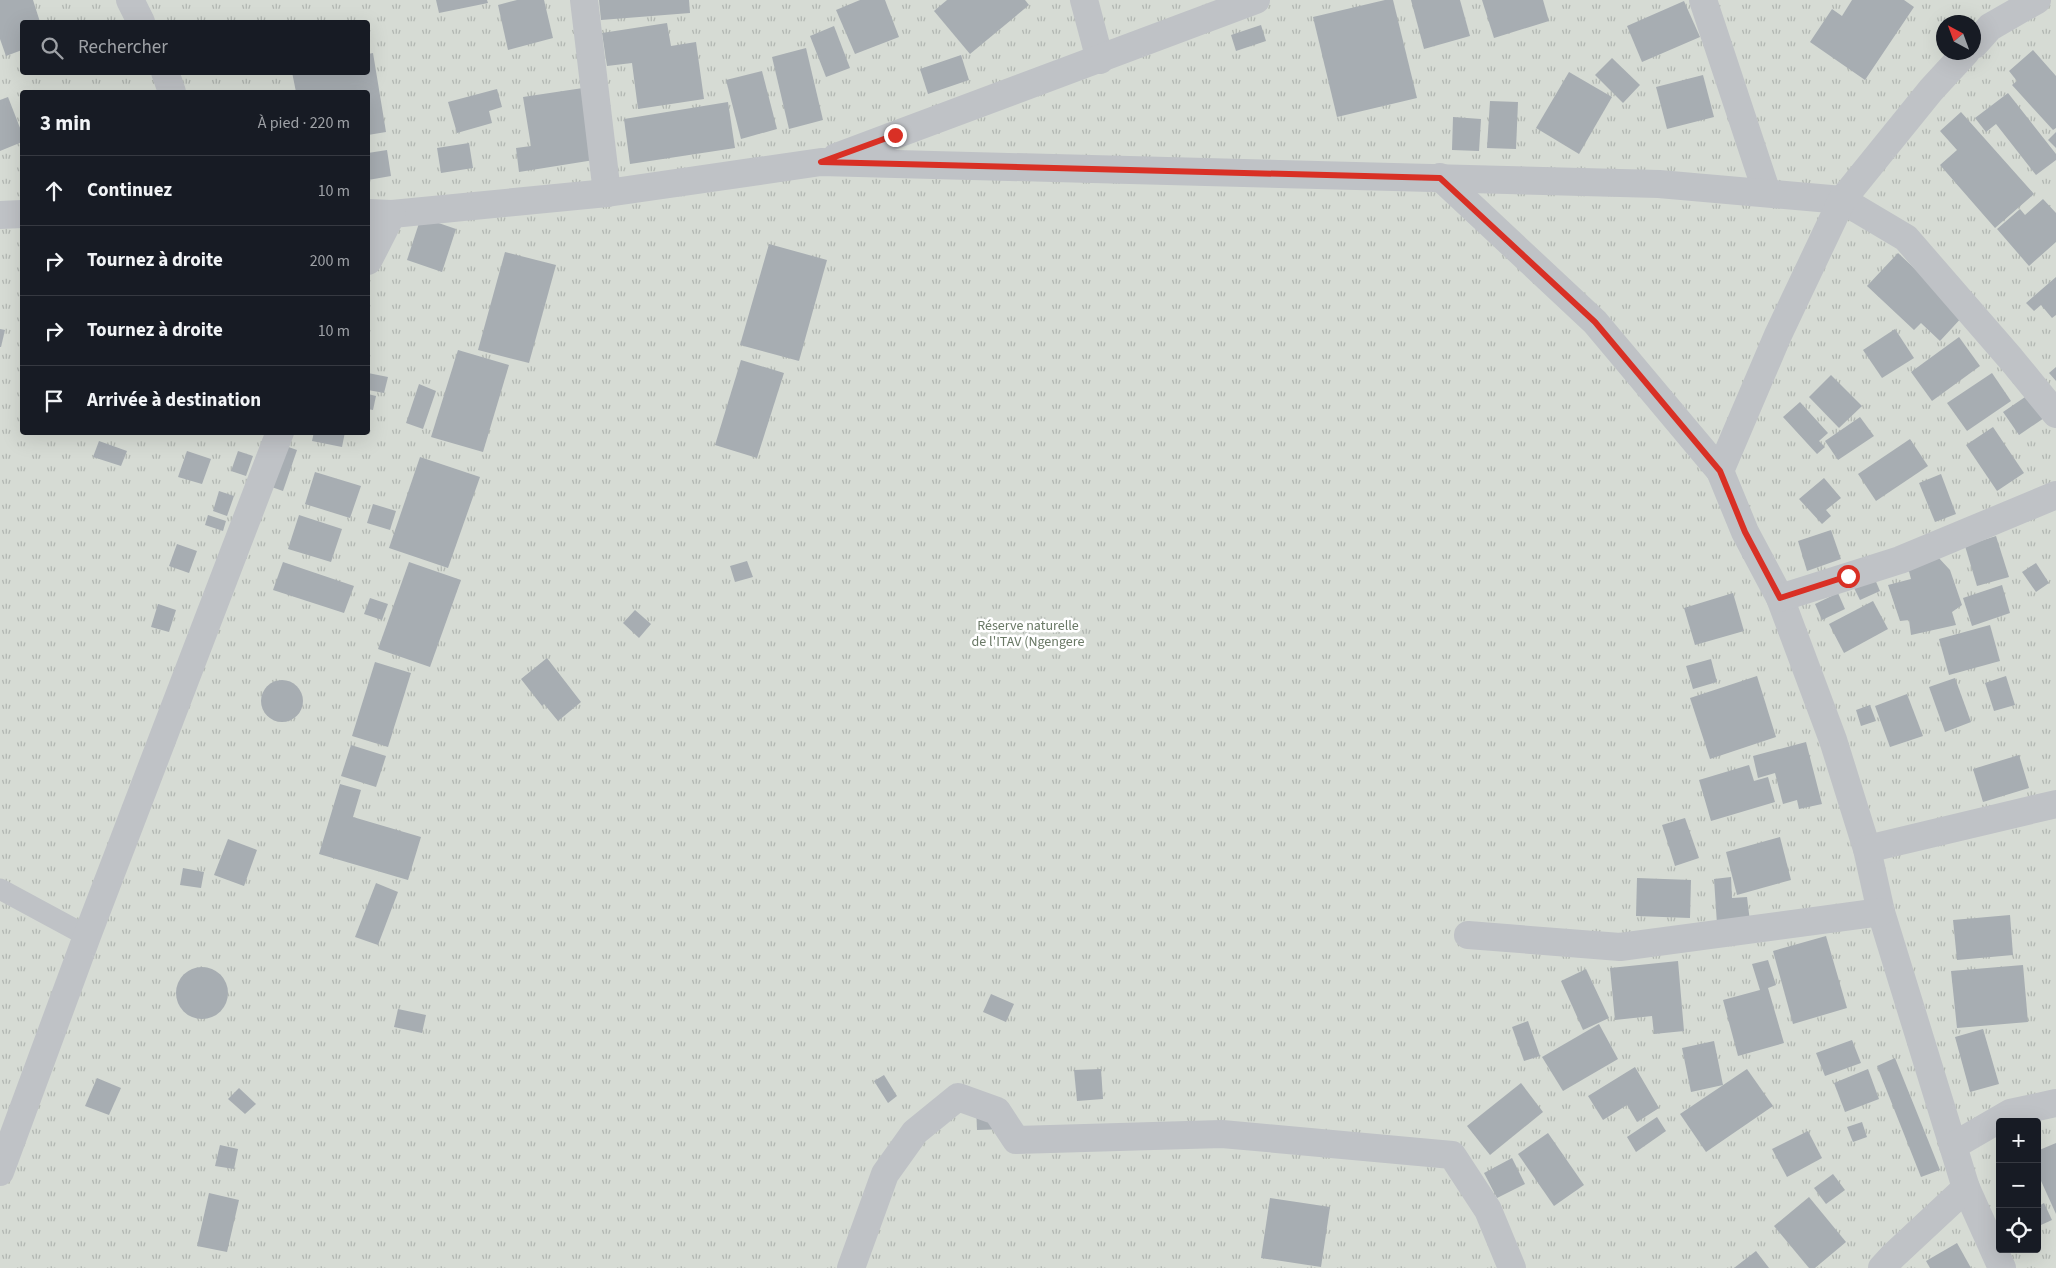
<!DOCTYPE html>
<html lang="fr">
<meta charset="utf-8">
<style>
body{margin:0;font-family:"Source Sans 3",sans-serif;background:#20242c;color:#f1f3f6}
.controls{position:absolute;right:15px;bottom:15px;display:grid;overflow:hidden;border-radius:5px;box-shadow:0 5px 20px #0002}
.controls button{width:45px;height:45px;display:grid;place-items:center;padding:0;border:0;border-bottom:1px solid #363941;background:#171b24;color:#f1f3f6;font:25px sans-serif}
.compass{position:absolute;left:1936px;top:15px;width:45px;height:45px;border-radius:50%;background:#171b24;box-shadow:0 5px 20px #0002;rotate:319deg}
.stop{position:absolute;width:15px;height:15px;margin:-11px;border:4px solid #d93025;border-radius:50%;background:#fff}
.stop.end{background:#d93025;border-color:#fff;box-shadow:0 1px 5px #0008}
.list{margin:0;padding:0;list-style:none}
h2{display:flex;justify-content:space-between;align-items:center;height:65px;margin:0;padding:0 20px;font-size:21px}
h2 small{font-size:16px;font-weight:400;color:#9ea1a6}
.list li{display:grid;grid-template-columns:32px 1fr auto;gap:15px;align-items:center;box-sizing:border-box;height:70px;padding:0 20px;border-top:1px solid #363941}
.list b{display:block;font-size:19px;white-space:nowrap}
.list em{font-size:16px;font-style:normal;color:#9ea1a6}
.icon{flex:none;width:28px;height:28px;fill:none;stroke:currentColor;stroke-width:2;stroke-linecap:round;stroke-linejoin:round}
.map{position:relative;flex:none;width:2056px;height:1268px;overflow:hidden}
.search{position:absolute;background:#171b24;box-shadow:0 5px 20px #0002;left:20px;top:20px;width:350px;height:55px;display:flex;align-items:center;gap:12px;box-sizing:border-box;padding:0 18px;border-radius:5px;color:#9ea1a6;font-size:19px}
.panel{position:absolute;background:#171b24;box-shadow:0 5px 20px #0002;left:20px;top:90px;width:350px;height:345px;border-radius:5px}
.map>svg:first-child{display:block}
.grass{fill:url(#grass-tufts);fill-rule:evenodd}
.building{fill:#a7adb2}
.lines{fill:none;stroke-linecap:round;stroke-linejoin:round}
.lane{stroke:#bfc2c6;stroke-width:21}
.street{stroke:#bfc2c6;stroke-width:28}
.route{stroke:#d93025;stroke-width:6}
.labels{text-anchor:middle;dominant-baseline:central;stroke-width:5;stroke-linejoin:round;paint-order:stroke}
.park-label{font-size:14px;fill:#697865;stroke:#fff}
</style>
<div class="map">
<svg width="2056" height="1268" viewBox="0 0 2056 1268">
<defs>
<pattern id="grass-tufts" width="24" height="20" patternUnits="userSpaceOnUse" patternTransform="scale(1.25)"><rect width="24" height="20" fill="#d6dbd4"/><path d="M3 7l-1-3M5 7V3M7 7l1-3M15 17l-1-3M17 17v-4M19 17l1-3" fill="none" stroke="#b1b6b1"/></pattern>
</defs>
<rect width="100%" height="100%" fill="#f5f5f2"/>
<!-- grass -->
<path class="grass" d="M0,0H2056V1268H0ZM22,22H368V72H22ZM1944,22H1974V52H1944ZM22,92H368V432H22ZM2000,1122H2037V1249H2000Z"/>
<!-- building -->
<g class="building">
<path d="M0,0H33L40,22H22V50L6,56L0,39Z"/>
<path d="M436,0H487L488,3L439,13Z"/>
<path d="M517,0H544L553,38L508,50L498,5Z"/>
<path d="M599,0H689L690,13L601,20Z"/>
<path d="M860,0H885L899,37L855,54L836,10Z"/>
<path d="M947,0H1025L1029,5L970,54L934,11Z"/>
<path d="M1385,0H1393L1417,98L1337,117L1313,17Z"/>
<path d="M1411,0H1460L1470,36L1424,49Z"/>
<path d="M1482,0H1543L1549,21L1494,38Z"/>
<path d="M1852,0H1904L1914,7L1865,80L1810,42L1832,9L1842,16Z"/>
<path d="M1684,1L1700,37L1642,62L1627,26Z"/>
<path d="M667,23L671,46L696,42L704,99L638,109L632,63L607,66L602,33Z"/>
<path d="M1261,25L1266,41L1236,51L1231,35Z"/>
<path d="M834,26L850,68L826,77L810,36Z"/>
<path d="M806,48L823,120L789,129L772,57Z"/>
<path d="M2033,50L2056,76V128L2053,130L2012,85L2017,81L2009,71Z"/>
<path d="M373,53L386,132L368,135V92H296L292,72H368V54Z"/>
<path d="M961,55L969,80L928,94L920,69Z"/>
<path d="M1612,58L1640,85L1623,103L1595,75Z"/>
<path d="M762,71L777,129L741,139L726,80Z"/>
<path d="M1569,72L1612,97L1579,154L1536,128Z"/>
<path d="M1703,75L1714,117L1667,129L1656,87Z"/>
<path d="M583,88L594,160L519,172L516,148L531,146L523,97Z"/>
<path d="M497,89L502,107L489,111L492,123L457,133L448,102Z"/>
<path d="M2008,93L2056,154V160L2036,175L1996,124L1986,132L1975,118Z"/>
<path d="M8,97L22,133V142L0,151V100Z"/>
<path d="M1490,101L1518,102L1516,149L1487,148Z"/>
<path d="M728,102L735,148L630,164L624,119Z"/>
<path d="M1961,112L2034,194L1995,228L1940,165L1957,150L1940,131Z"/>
<path d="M1453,117L1481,119L1479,151L1452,150Z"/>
<path d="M2056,132V148L2048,140Z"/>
<path d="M469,143L473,168L441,173L437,148Z"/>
<path d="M387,150L391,176L368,180V153Z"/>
<path d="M2043,199L2056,213V242L2029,266L1997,229L2020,209L2025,215Z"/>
<path d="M421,217L456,229L442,272L407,260Z"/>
<path d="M769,244L827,260L799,361L740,345Z"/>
<path d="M505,252L556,265L529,363L478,350Z"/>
<path d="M1898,253L1964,315L1940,341L1921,323L1914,330L1867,286Z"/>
<path d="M2056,277V315L2052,318L2041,305L2034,311L2026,303Z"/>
<path d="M0,329L5,330L1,347H0Z"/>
<path d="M1895,329L1914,358L1882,378L1863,350Z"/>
<path d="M1959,337L1980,366L1932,401L1911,372Z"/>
<path d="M458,350L509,365L483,452L431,437Z"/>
<path d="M741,360L784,373L757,458L715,445Z"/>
<path d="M2056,367V381L2049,373Z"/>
<path d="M368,373L388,377L384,393L368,390Z"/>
<path d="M1992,373L2011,401L1967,431L1947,403Z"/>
<path d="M1831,375L1862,406L1839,428L1809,397Z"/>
<path d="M419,384L436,391L423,429L406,423Z"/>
<path d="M368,394L376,396L373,410L368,409Z"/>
<path d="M2028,395L2044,418L2019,435L2003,412Z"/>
<path d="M1800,402L1828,433L1819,441L1825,447L1817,454L1783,417Z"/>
<path d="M1860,417L1874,436L1838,460L1825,441Z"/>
<path d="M1993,427L2024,473L1997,491L1966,445Z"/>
<path d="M314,432H345L342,447L312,441Z"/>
<path d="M1910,439L1928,466L1876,501L1858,474Z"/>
<path d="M99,441L127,451L121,466L93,457Z"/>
<path d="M277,443L297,450L283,491L263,484Z"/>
<path d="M187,451L211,459L202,484L178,477Z"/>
<path d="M238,451L253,456L246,476L231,471Z"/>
<path d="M420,457L480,477L448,568L389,548Z"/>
<path d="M315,472L361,486L350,518L305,504Z"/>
<path d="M1941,474L1956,514L1935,522L1919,483Z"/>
<path d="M1824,478L1841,498L1826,510L1831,516L1822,524L1799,499Z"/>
<path d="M219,491L234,496L227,516L213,511Z"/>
<path d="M373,504L396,511L390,530L367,523Z"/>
<path d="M208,515L226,521L223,531L205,525Z"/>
<path d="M299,515L342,529L331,562L288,549Z"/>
<path d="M1831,530L1841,559L1807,571L1798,541Z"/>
<path d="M1996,536L2009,577L1977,586L1965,546Z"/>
<path d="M177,544L197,551L189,573L169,566Z"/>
<path d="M1937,556L1950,570L1962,605L1952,612L1956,625L1911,635L1909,620L1900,621L1888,585L1911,579L1907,564Z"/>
<path d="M747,561L753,577L735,582L730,566Z"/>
<path d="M283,562L354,586L344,613L273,590Z"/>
<path d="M409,562L461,580L430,667L378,649Z"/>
<path d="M2036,563L2049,583L2036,592L2022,572Z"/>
<path d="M1874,577L1880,591L1860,600L1853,586Z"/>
<path d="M2002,585L2010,613L1972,626L1963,598Z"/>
<path d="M1733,593L1744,631L1695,645L1684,608Z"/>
<path d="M1838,593L1845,609L1822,620L1815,604Z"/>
<path d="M370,598L388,604L382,620L364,614Z"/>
<path d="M1873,601L1888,629L1844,653L1829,624Z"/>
<path d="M158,604L176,610L169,632L151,627Z"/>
<path d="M635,610L651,624L639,638L623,623Z"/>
<path d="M1990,625L2000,661L1949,675L1939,639Z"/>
<path d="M547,658L581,702L558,721L544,704L542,706L521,679Z"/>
<path d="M1711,659L1717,682L1693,689L1686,666Z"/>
<path d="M375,662L411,673L388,747L352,736Z"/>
<path d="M1757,676L1776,737L1710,759L1690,698Z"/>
<path d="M2006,676L2015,705L1994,711L1985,683Z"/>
<path d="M1955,678L1971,722L1945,732L1929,687Z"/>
<circle cx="282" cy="701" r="21"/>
<path d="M1907,694L1923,736L1890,747L1875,706Z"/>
<path d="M1870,705L1876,721L1861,726L1856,710Z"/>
<path d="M1806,742L1822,804L1799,809L1797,800L1783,804L1775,773L1758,778L1753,756Z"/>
<path d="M351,745L386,756L376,787L341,776Z"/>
<path d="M2019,755L2029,788L1983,802L1973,769Z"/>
<path d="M1749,765L1754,781L1768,777L1775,802L1711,821L1699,780Z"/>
<path d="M340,784L361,790L353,817L421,837L408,880L319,854Z"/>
<path d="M1685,818L1699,858L1675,866L1662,825Z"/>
<path d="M1780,837L1791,880L1737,895L1726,852Z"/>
<path d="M228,839L257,850L244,886L214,875Z"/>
<path d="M183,868L204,872L201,888L180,885Z"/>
<path d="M1731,877L1732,898L1747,897L1750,922L1717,924L1714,879Z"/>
<path d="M1637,878L1691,880L1690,918L1636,916Z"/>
<path d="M376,883L398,892L378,945L355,937Z"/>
<path d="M2010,915L2013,955L1957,960L1953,920Z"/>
<path d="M1826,936L1847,1008L1793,1024L1773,951Z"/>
<path d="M1768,960L1776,985L1768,988L1784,1043L1738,1056L1723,1000L1760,990L1752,964Z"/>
<path d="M1678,961L1684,1031L1654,1034L1652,1016L1615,1020L1610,968Z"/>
<path d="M2023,965L2028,1022L1957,1028L1951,971Z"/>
<circle cx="202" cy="993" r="26"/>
<path d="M1586,969L1609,1018L1583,1030L1561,981Z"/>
<path d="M991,994L1014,1004L1006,1022L983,1012Z"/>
<path d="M398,1009L426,1015L422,1033L394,1027Z"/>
<path d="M1528,1021L1540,1056L1524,1061L1512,1027Z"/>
<path d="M1599,1024L1618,1059L1563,1091L1542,1057Z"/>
<path d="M1983,1029L1999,1084L1970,1092L1955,1037Z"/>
<path d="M1852,1040L1861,1063L1825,1076L1816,1053Z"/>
<path d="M1714,1041L1723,1085L1691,1092L1682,1048Z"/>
<path d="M1895,1058L1940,1170L1921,1177L1877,1066Z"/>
<path d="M1635,1067L1659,1108L1637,1122L1627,1105L1603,1120L1588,1096Z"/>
<path d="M1101,1069L1103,1099L1077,1101L1074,1070Z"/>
<path d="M1747,1069L1773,1106L1706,1152L1680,1114Z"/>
<path d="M1868,1069L1879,1099L1845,1112L1834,1083Z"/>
<path d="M884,1075L897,1096L888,1103L874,1081Z"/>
<path d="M97,1078L121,1088L109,1115L85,1106Z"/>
<path d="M1521,1083L1543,1112L1490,1155L1467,1126Z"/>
<path d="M239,1088L256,1104L245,1114L228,1099Z"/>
<path d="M976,1105L1005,1129L977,1130Z"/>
<path d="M1657,1117L1666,1131L1636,1152L1627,1137Z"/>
<path d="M1862,1122L1867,1137L1853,1142L1847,1127Z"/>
<path d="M1808,1131L1822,1158L1787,1177L1772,1149Z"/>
<path d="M1548,1133L1584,1185L1554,1206L1518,1154Z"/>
<path d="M2056,1143V1214L2037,1172V1151Z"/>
<path d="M220,1145L238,1149L234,1169L215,1166Z"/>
<path d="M1512,1158L1525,1184L1497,1198L1484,1173Z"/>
<path d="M1833,1174L1845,1190L1826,1204L1814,1188Z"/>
<path d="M209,1193L239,1200L227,1252L197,1246Z"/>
<path d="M1809,1197L1846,1242L1815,1268H1809L1774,1226Z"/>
<path d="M1270,1198L1330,1207L1321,1267L1261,1258Z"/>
<path d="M2044,1203L2052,1220L2041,1225L2037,1218V1207Z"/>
<path d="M1957,1243L1971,1268H1930L1926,1261Z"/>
<path d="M1756,1251L1769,1268H1734Z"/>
</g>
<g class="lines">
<!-- lane -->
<path class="lane" d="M0,889L87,936"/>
<!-- street -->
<g class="street">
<path d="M130,0L141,22"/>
<path d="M584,0L607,193"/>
<path d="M1084,0L1100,60"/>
<path d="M1703,0L1767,193"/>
<path d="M1974,45L1990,27L2037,0"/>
<path d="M165,72L172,92"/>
<path d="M836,157L1256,0"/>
<path d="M1440,177L1595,322L1720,471L1745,532L1780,598L1833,740L1867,849L1881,912L1966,1188L2002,1268"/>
<path d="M368,213L392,214L607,193L821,162L1659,184L1842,200L1906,238L2011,359L2056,414"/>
<path d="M0,215L22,214"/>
<path d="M368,261L392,214"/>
<path d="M1720,471L1778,335L1842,200L1931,90L1966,52"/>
<path d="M1780,598L1900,560L2056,495"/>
<path d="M1867,849L2056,804"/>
<path d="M1468,935L1620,947L1881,912"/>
<path d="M1953,1146L2010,1113L2056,1103"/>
<path d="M0,1172L87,936L280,432"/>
<path d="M851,1268L885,1174L915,1132L958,1097L997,1111L1016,1140L1222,1134L1452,1155L1488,1210L1512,1268"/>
<path d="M1882,1268L1893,1256L1966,1188"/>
</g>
</g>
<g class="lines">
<!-- route -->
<path class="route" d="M895,135L821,162L1440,178L1595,322L1720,471L1745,532L1780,598L1848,576"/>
</g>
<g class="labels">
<!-- park labels -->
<g class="park-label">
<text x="1028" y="626">Réserve naturelle<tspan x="1028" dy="16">de l'ITAV (Ngengere</tspan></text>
</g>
</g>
</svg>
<div class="controls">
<button>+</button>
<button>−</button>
<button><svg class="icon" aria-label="locate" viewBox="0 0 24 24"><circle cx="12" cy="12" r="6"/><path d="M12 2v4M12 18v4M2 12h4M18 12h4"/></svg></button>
</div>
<svg class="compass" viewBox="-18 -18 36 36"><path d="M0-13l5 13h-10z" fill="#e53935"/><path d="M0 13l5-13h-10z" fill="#9ea1a6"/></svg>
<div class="stop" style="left:1848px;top:576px"></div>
<div class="stop end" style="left:895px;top:135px"></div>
<div class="search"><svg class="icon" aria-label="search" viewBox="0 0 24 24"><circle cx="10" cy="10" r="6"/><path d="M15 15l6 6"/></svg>Rechercher</div>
<section class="panel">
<h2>3 min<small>À pied · 220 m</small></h2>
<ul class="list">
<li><svg class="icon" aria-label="ahead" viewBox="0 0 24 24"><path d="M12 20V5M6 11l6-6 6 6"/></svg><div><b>Continuez</b></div><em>10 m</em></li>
<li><svg class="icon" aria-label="right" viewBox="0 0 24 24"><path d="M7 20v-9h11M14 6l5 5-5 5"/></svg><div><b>Tournez à droite</b></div><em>200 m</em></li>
<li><svg class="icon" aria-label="right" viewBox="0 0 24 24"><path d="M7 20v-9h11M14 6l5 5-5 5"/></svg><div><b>Tournez à droite</b></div><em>10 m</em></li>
<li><svg class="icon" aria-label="arrive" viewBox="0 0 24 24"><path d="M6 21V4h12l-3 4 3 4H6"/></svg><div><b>Arrivée à destination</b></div></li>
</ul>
</section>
</div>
